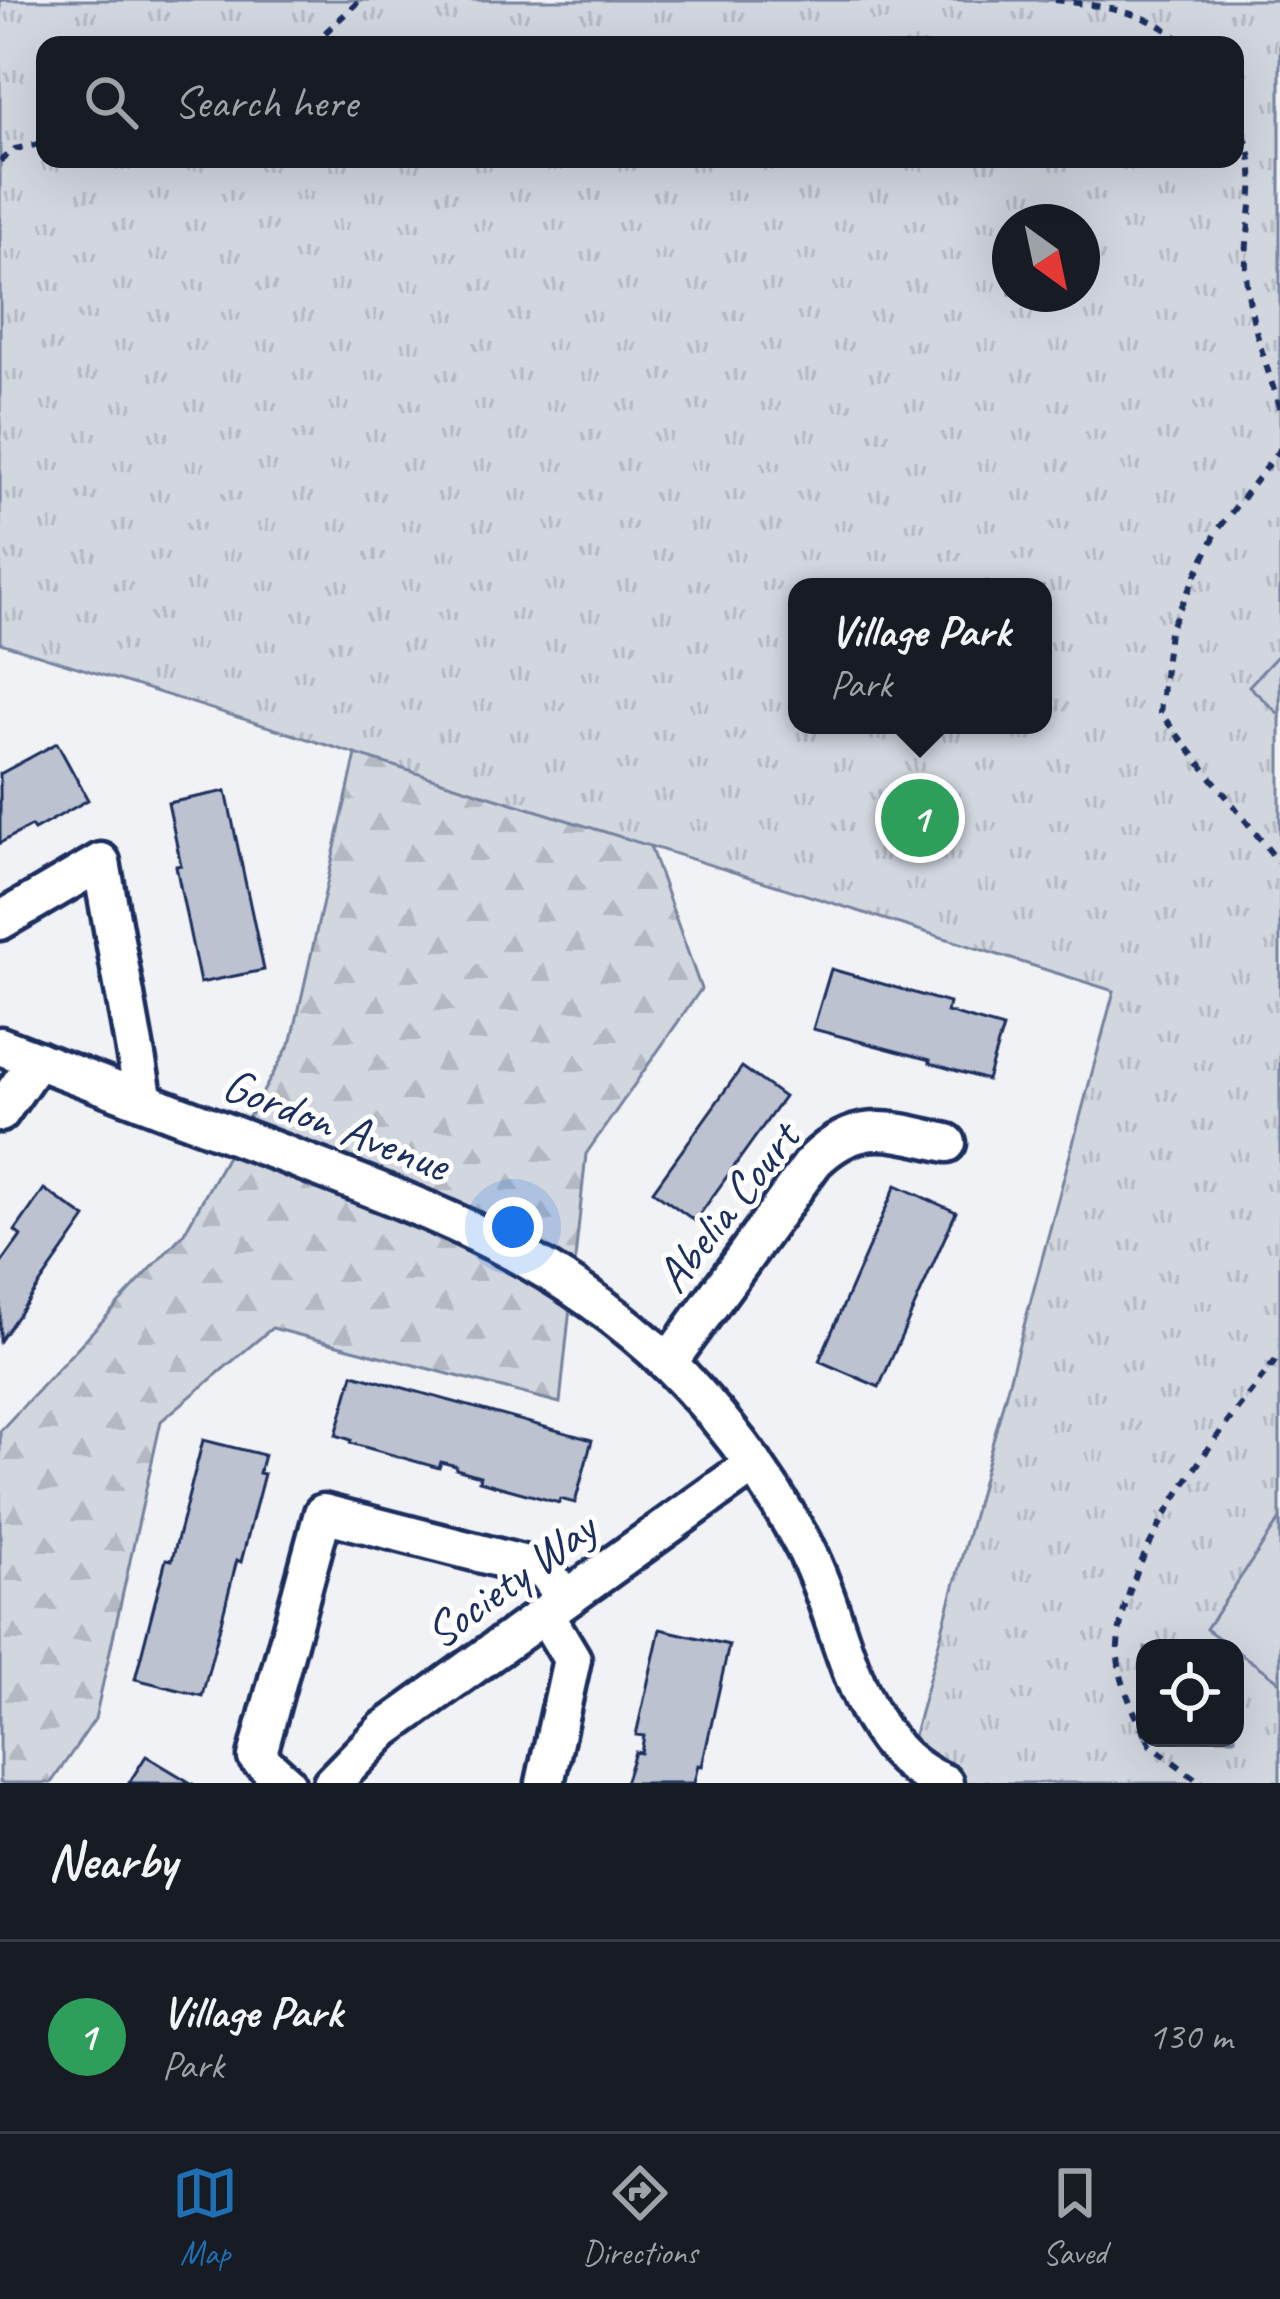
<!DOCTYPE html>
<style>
body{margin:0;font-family:Caveat,sans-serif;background:#20242c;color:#f1f3f6}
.controls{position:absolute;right:36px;bottom:36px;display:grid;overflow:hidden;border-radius:24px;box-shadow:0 12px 48px #0002}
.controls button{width:108px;height:108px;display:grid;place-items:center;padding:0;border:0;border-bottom:3px solid #363941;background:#171b24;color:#f1f3f6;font:60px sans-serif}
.compass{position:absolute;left:992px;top:204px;width:108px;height:108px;border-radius:50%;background:#171b24;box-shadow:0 12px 48px #0002;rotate:147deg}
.you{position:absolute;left:513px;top:1227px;width:42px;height:42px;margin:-30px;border:9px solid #fff;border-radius:50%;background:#1a73e8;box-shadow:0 0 0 18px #1a73e833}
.badge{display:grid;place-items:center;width:78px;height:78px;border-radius:50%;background:#1f6fb2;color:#fff;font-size:39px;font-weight:700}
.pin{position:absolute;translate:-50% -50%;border:6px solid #fff;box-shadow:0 3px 12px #0006}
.popup{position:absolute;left:788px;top:578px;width:264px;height:156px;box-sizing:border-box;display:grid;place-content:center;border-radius:24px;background:#171b24;filter:drop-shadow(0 3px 9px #0005);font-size:39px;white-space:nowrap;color:#9ea1a6}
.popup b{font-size:45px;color:#f1f3f6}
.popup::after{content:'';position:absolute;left:50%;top:100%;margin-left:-24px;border:24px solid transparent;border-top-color:#171b24}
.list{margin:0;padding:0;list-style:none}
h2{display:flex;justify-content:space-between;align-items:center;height:156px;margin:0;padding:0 48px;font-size:51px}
h2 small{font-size:39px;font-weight:400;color:#9ea1a6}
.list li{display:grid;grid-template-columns:78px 1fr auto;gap:36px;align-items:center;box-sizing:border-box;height:192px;padding:0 48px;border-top:3px solid #363941}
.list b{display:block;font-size:45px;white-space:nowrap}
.list p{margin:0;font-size:39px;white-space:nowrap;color:#9ea1a6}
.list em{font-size:39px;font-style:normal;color:#9ea1a6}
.icon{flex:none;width:66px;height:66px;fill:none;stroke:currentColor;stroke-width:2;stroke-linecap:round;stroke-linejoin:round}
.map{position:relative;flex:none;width:1280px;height:1783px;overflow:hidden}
.search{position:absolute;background:#171b24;box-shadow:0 12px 48px #0002;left:36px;right:36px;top:36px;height:132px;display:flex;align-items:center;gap:30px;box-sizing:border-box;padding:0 42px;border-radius:24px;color:#9ea1a6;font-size:45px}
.sheet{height:348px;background:#171b24}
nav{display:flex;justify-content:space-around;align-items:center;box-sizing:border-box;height:168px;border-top:3px solid #363941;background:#171b24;font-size:33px;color:#9ea1a6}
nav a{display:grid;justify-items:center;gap:6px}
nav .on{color:#1f6fb2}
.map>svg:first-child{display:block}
.forest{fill:url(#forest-firs);stroke:#76829e;stroke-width:3}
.park{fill:url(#park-tufts);stroke:#76829e;stroke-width:3;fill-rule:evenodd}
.garden{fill:#d2d6df;stroke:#76829e;stroke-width:3}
.building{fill:#bcc2d0;stroke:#1b2f5e;stroke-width:3}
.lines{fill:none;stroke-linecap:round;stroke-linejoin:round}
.minor-casing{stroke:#1b2f5e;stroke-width:45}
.path{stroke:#1b2f5e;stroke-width:6;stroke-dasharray:9 9;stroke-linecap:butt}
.minor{stroke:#fff;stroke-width:36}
.labels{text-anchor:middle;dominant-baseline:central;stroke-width:10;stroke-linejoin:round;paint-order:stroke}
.street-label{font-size:48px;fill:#1b2f5e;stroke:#fff}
</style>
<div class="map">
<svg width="1280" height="1783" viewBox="0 0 1280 1783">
<defs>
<pattern id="forest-firs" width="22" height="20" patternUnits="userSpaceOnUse" patternTransform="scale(3)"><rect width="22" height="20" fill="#d2d6df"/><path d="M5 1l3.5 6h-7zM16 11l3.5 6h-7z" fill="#b4b8c2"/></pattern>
<pattern id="park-tufts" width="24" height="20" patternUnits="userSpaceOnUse" patternTransform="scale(3)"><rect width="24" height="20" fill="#d2d6df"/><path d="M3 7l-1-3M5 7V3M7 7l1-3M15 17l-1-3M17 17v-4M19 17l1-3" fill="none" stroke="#b4b8c2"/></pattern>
</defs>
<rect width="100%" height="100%" fill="#f1f2f5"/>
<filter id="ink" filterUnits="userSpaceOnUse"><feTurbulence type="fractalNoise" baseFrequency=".00833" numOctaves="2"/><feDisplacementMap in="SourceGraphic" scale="24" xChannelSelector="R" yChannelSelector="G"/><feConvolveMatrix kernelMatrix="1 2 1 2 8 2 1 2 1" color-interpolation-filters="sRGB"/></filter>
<g filter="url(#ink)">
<!-- forest -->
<path class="forest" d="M1010,222L862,394L646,835L701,989L586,1154L560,1403L272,1328L161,1421L95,1719L51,1783H0V1431L184,1233L292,1040L356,754Z"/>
<!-- park -->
<path class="park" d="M0,0H1280V1783H901L1114,991L0,643ZM45,45H1235V159H45ZM1010,222H1082V294H1010ZM797,587H1043V725H797ZM1145,1648H1235V1738H1145Z"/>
<!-- garden -->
<g class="garden">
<path d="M1280,653V715L1249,686Z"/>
<path d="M1280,1519V1682L1206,1629Z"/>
</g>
<!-- building -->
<g class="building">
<path d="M57,743L88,800L34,830L31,826L0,843V774Z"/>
<path d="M226,791L264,970L200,983L176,866L181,865L168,803Z"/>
<path d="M831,969L949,1003L947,1012L1003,1028L987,1080L930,1063V1060L813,1029Z"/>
<path d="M742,1067L784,1097L695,1221L653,1191Z"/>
<path d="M896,1185L956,1212L879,1387L819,1361Z"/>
<path d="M44,1189L86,1218L0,1341V1265L21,1236L15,1231Z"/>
<path d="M353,1374L592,1440L575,1503L560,1499L559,1503L479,1481L480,1476L456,1469V1466L441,1462L439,1468L350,1443L351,1440L336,1435Z"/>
<path d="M203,1440L264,1455L259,1473L264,1474L241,1562L237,1560L202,1696L135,1679L166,1559L172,1560Z"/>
<path d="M660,1629L729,1645L702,1766L698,1765L694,1783H625L635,1752L641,1753L644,1736L636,1735Z"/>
<path d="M146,1756L191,1783H129Z"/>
</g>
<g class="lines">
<!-- minor casing -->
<g class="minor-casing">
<g id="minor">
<path d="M0,921L101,862L144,1101"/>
<path d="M0,1046C94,1082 187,1118 281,1153C424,1208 558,1255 670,1365C724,1419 770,1481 805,1548C846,1627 853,1747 944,1783"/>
<path d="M0,1113L37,1060"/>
<path d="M668,1363L814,1161C859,1117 892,1131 947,1143"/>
<path d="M545,1614L572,1659L545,1783"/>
<path d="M286,1783L257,1757L323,1513L545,1570L565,1599"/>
<path d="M332,1783L385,1729L754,1464"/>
</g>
</g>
<!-- path -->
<g class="path">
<path d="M1055,0C1092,5 1160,12 1183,45"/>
<path d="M312,45L360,0"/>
<path d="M1235,119C1270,169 1240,230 1247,284C1251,326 1269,370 1280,411"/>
<path d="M0,161L15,149L45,143"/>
<path d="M1280,449L1217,531L1169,631L1160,713L1280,864"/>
<path d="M1145,1734C1132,1708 1116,1675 1118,1646C1124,1550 1222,1428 1280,1355"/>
<path d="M1147,1738L1151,1745L1201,1783"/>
</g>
<!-- minor -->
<use href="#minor" class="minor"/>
</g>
</g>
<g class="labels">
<!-- street labels -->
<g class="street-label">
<text transform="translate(336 1124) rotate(21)">Gordon Avenue</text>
<text transform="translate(727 1207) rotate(-52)">Abelia Court</text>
<text transform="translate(510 1580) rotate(-36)">Society Way</text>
</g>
</g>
</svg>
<div class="controls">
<button><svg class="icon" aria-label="locate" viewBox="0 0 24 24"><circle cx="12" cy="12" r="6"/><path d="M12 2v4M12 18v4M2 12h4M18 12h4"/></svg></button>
</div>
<svg class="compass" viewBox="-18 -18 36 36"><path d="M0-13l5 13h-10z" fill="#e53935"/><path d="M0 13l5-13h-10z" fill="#9ea1a6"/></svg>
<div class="you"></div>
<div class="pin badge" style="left:920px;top:818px;background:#2e9e5b">1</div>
<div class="popup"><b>Village Park</b>Park</div>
<div class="search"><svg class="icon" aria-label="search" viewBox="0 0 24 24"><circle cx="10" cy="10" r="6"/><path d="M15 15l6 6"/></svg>Search here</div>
</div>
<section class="sheet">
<h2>Nearby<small></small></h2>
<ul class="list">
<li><span class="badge" style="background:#2e9e5b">1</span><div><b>Village Park</b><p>Park</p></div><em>130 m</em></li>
</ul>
</section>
<nav>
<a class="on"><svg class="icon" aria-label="map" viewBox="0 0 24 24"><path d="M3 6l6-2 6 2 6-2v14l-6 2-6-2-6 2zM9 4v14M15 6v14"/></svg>Map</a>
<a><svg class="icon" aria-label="directions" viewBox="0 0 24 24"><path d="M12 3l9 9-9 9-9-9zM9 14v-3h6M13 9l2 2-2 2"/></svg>Directions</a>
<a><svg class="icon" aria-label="saved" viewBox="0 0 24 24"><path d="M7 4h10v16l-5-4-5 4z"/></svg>Saved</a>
</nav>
